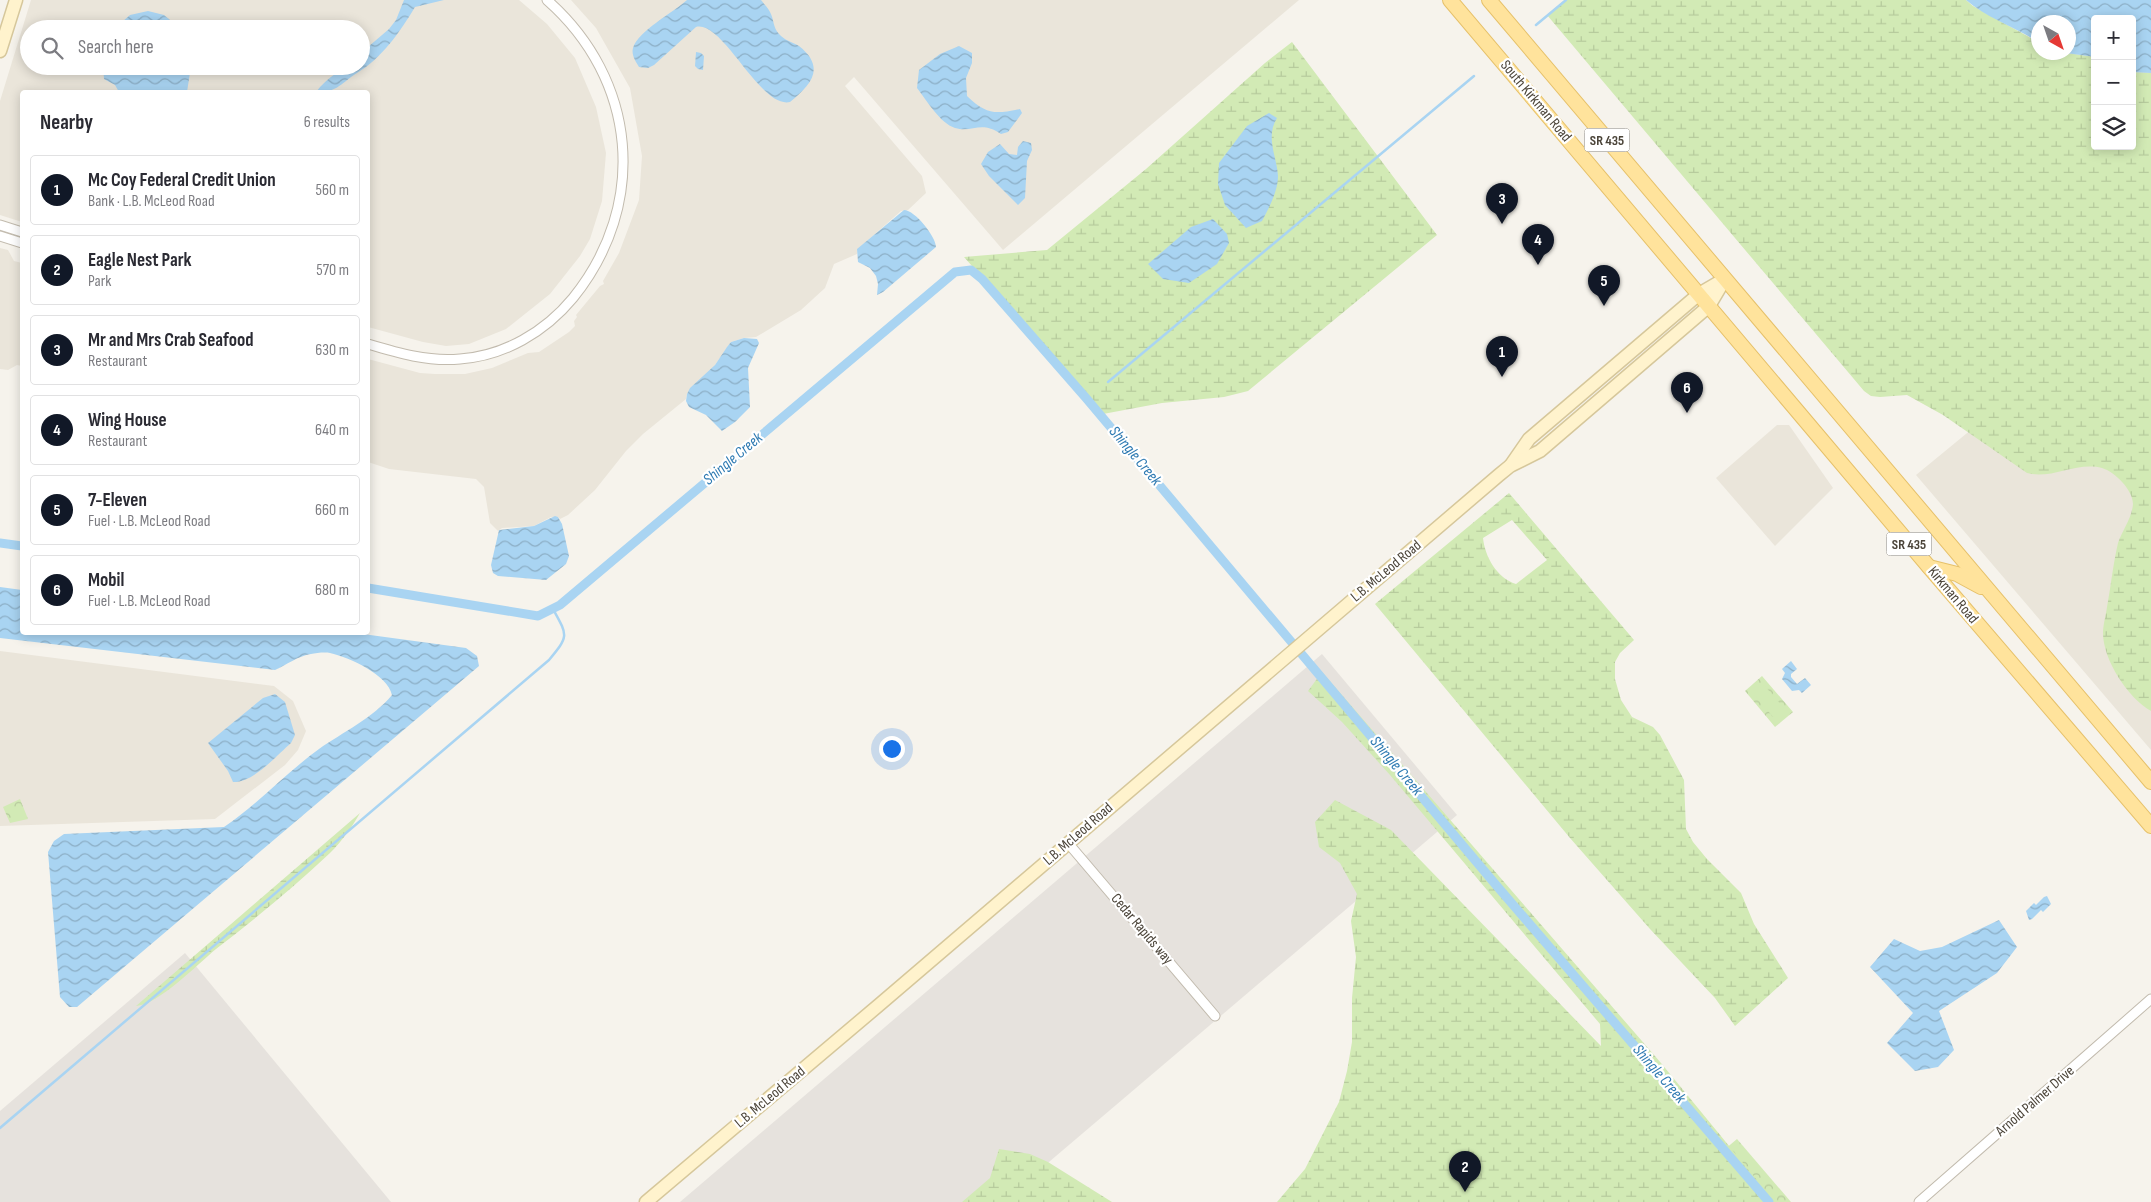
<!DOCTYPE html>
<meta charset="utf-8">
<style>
body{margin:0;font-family:"Sofia Sans Condensed",sans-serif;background:#f2f2f3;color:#2b2b33}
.controls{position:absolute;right:15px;top:15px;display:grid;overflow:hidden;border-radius:5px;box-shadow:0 2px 12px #0003}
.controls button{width:45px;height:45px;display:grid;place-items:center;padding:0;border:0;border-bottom:1px solid #e1e1e2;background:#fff;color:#2b2b33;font:25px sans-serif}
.compass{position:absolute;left:2031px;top:15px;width:45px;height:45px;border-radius:50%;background:#fff;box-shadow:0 2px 12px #0003;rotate:140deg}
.you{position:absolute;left:891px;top:748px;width:18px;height:18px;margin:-12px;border:4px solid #fff;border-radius:50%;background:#1a73e8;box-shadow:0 0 0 8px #1a73e833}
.badge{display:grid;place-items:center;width:32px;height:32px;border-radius:50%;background:#111827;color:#fff;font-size:16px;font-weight:700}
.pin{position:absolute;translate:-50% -41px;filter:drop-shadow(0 1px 2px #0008)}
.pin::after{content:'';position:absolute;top:26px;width:18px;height:15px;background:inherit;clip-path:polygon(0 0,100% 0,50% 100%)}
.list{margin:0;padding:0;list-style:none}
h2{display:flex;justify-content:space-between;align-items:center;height:65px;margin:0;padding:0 20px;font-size:21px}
h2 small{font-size:16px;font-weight:400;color:#7c7c81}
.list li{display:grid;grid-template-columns:32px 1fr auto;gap:15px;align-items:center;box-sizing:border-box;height:70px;margin:0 10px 10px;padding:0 10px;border:1px solid #e1e1e2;border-radius:5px}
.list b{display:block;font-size:19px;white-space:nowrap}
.list p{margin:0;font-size:16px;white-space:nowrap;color:#7c7c81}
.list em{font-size:16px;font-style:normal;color:#7c7c81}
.icon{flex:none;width:28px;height:28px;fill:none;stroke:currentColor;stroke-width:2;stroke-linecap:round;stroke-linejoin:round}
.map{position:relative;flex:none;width:2151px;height:1202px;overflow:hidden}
.search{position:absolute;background:#fff;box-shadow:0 2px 12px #0003;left:20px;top:20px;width:350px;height:55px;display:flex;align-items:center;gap:12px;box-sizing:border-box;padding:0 18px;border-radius:28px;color:#7c7c81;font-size:19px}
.panel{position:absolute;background:#fff;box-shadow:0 2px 12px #0003;left:20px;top:90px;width:350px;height:545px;border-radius:5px}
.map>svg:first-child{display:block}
.residential{fill:#eae5da;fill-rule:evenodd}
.industrial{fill:#e6e2dd}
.forest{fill:url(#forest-crowns)}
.wetland{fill:url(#wetland-marsh);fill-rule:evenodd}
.pitch{fill:#d2eab5}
.water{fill:url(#water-waves)}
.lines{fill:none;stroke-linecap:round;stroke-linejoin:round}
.stream{stroke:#a9d4f2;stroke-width:2.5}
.canal{stroke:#a9d4f2;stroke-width:9}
.street-casing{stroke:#c2bbae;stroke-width:11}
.secondary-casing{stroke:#d6c79b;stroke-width:15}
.primary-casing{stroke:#e6c16a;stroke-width:16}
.street{stroke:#fff;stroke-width:9}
.secondary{stroke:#fff3cd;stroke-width:12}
.primary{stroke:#ffe39c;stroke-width:14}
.labels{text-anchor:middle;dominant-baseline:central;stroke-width:4.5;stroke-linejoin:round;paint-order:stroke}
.shield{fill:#fff;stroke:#817c74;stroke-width:1}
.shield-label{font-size:14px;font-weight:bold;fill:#4b4439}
.street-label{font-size:15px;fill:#4b4439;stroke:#fff}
.water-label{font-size:16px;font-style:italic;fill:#2e7ab2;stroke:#fff}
</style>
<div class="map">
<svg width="2151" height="1202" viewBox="0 0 2151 1202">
<defs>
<pattern id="forest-crowns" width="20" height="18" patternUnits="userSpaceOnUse" patternTransform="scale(1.25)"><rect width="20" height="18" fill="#d2eab5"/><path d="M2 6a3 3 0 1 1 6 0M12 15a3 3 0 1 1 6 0" fill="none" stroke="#b6ca9c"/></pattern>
<pattern id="wetland-marsh" width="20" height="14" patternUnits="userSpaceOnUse" patternTransform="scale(1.25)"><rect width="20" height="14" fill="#d2eab5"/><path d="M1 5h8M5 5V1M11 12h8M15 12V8" fill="none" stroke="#b6ca9c"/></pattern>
<pattern id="water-waves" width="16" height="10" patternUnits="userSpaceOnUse" patternTransform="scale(1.25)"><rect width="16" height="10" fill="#a9d4f2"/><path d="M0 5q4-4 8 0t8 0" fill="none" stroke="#8caec5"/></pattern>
</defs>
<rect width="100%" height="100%" fill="#f6f3ec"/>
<!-- residential -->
<g class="residential">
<path d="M31,0H519L547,24L575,58L596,107L606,153L602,201L590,239L580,256L550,294L506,329L469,344L446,346L423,342L368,327V92H22V222L0,215V101ZM29,29H361V66H29Z"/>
<path d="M571,0H1299L1003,250L854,77L845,86L922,176L926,193L908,210L901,211L858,249L857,254L834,264L825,288L801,310L756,337L744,338L731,342L713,368L687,394L686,399L643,434L626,451L595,490L568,515L560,519L558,517H551L534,526L502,528L498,531L490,523L484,487L476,479L389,469L368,462V359L420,373L435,374H465L492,368L528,353L539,352L569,332L575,326L574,321L577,317L576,315L600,286L604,284L603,281L619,253L639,200L642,156L630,88L596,28Z"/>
<path d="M2122,0L2151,34V750L1916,475L2084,337L2038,52H2068V22ZM2095,19H2132V146H2095Z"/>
<path d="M0,248L8,250L14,261L22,263V366L17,365L8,370L0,369Z"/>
<path d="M1777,425H1789L1833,488L1775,546L1716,478Z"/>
<path d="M0,651L274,686L293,701L306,731L298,750L285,765L215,819L0,826Z"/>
</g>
<!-- industrial -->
<g class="industrial">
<path d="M1322,654L1457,815L1002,1202H680Z"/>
<path d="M185,953L391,1202H0V1111Z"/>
</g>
<!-- forest -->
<g class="forest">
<path d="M1762,676L1793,712L1775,727L1745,691Z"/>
<path d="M20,799L28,819L10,823L3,807Z"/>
<path d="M1737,1139L1791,1202H1662Z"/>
</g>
<!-- wetland -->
<g class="wetland">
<path d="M1565,0H1966L1973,6L2038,42V52L2066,53L2095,57V146H2132V72L2151,73V711C2128,698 2103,660 2103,633C2103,625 2106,615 2107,607C2111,586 2113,564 2118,543C2122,531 2132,518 2133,504C2133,490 2115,472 2102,468C2077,461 2051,480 2027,473L1943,415L1907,395L1880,397L1871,396L1864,391L1547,15Z"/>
<path d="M1292,42L1437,235L1248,391L1224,397L1162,403L1103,414L964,257L1047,250L1146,169L1265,63Z"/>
<path d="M1509,493L1634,640L1620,653L1615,662V679L1621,700L1632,717L1653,727L1660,735L1684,780L1686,829L1693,842L1707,859L1741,893L1754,924L1788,978L1735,1026L1715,998L1650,929L1570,838L1375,604ZM1512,520L1547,560L1516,584C1497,578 1485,557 1483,538Z"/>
<path d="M1322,672L1661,1063L1775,1202H1277L1305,1169L1339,1102L1347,1071L1352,1042V998L1356,957L1351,921L1357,894L1340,863L1319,847L1315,822L1335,800L1391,830L1601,1046L1600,1024L1390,775L1342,722L1308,691Z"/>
<path d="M360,813C352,827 342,841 330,853C294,887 255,919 216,949C198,964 158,1005 136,1006Z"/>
<path d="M999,1149L1030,1154L1048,1162L1112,1202H962L990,1178Z"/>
</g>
<!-- pitch -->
<path class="pitch" d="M1764,685L1784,708L1773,717L1754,694Z"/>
<!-- water -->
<g class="water">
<path d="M404,0H444L415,7C400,32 382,58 357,73C341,83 337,93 316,92C327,78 343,66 361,66V53L389,29L396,20Z"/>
<path d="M687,0H761C764,4 768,8 770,12C774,19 773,28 779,34C784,40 792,42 799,46C827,68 810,86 790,102C760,109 723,20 696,27L654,65L648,68L639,67C636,62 631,55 633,48C638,31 674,12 687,0Z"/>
<path d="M1966,0H2151V73L2132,72V19H2095V57L2066,53L2068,52V22H2038V42C2015,27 1987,18 1966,0Z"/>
<path d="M148,11L164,15L181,29H114L130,15Z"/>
<path d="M959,46L972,53V63L966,78L967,96C987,115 995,114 1020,109L1022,113L1008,132L1001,134C981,120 973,133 955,128C940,123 927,101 917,88L919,70L940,54Z"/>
<path d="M696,52L701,53L704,56L703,70L698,69L695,66Z"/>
<path d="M103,66H191L187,92H119L115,85L104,79Z"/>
<path d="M1269,113L1277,118C1265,137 1277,157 1278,176C1278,191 1269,208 1262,221L1246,228L1225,205L1218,184L1219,163L1247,126Z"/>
<path d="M1023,141L1031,143L1032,150L1027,161L1025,198L1018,205L989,176L981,164L988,152L1000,144L1009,154L1017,155L1018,147Z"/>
<path d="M904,210C915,210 936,237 936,247L883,292L877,295L878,284L876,276L870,268L858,262L857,249Z"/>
<path d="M1213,219L1227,234L1229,243L1217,264L1189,283L1163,279L1148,264L1191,227Z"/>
<path d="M744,338L757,339L759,343L748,368L750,407L735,422L722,431L706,415L689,407L686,401L687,394L690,388L715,365L727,347L731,342Z"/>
<path d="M555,516L558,517L562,524L569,556L566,564L546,580L498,576L493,573L491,565L499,530L534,526Z"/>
<path d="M0,587L22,590V632H348L466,648L477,656L479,666L77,1007H69L60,997L48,852L54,841L64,834L224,827C258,804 286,773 319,749C343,732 373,718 392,695C388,675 349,657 330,653C325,652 316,653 311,654C298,656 286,665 275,670L0,638Z"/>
<path d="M1791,661L1797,669L1791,674V677L1797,684L1805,678L1811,685L1802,693L1799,690L1792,691L1782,679L1785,673L1782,669Z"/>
<path d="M275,694L285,702L295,735L291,743C276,756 253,783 233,782L228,771L208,743L263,698Z"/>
<path d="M2047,896L2051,904L2043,912L2041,910L2032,919L2029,920L2026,911L2034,903L2036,905L2044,897Z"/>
<path d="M1999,920L2017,947L1997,973L1939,1011L1954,1050L1938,1067L1915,1071L1887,1043L1913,1013L1870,967L1894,939L1920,951L1942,947Z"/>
</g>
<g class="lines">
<!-- stream -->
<g class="stream">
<path d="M1536,25L1566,0"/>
<path d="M1108,382L1474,76"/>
<path d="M0,1128L549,660C569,636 568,636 553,609"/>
</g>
<!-- canal -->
<g class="canal">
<path d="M0,543L22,546"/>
<path d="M368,588L538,616L560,605L955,272L971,270L982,279L1086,398L1496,885L1769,1202"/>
</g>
<!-- street casing -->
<g class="street-casing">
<g id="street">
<path d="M0,225L22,232"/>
<path d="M0,236L22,243"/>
<path d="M368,344C398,353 428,362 460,359C504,356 545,332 573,298C649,204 637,79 547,0"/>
<path d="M1068,843L1215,1016"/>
<path d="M1919,1202L2151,999"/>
</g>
</g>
<!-- secondary casing -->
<g class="secondary-casing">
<g id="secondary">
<path d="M0,51L16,0"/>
<path d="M1511,465L1529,439L1699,294L1723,280"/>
<path d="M646,1202L879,1005L1499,475L1510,466L1540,451L1709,306L1725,279"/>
</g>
</g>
<!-- primary casing -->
<g class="primary-casing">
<g id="primary">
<path d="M1450,0L1929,567L2151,826"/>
<path d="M1489,0L2151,782"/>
<path d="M1929,567L1957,574L1981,587"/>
</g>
</g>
<!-- street -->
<use href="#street" class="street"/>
<!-- secondary -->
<use href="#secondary" class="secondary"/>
<!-- primary -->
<use href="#primary" class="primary"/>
</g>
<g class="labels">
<!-- shield labels -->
<g class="shield">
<rect x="1584.5" y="128.5" width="45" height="23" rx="4"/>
<rect x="1886.5" y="532.5" width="45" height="23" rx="4"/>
</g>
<g class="shield-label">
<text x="1607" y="140">SR 435</text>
<text x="1909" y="544">SR 435</text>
</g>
<!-- street labels -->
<g class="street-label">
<text transform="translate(1536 101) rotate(50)">South Kirkman Road</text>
<text transform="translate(1386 571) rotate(-40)">L.B. McLeod Road</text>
<text transform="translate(1953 595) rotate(50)">Kirkman Road</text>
<text transform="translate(1078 834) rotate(-41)">L.B. McLeod Road</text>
<text transform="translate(1142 929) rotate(50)">Cedar Rapids way</text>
<text transform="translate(770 1097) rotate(-40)">L.B. McLeod Road</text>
<text transform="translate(2035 1101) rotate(-41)">Arnold Palmer Drive</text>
</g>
<!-- water labels -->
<g class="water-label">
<text transform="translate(1135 456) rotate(50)">Shingle Creek</text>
<text transform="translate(733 459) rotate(-40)">Shingle Creek</text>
<text transform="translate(1396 766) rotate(50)">Shingle Creek</text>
<text transform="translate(1659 1074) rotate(49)">Shingle Creek</text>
</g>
</g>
</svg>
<div class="controls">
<button>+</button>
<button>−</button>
<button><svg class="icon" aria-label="layers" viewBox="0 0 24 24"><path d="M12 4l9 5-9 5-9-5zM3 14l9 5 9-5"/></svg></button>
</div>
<svg class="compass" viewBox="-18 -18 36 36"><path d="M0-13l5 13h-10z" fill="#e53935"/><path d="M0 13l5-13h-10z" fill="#7c7c81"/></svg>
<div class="you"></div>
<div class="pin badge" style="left:1502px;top:377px">1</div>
<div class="pin badge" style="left:1465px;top:1192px">2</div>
<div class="pin badge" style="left:1502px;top:224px">3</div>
<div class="pin badge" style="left:1538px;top:265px">4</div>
<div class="pin badge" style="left:1604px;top:306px">5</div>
<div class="pin badge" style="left:1687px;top:413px">6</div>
<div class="search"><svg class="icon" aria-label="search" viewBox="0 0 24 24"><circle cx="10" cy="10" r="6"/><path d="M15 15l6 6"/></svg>Search here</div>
<section class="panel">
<h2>Nearby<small>6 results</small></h2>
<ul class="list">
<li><span class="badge">1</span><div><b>Mc Coy Federal Credit Union</b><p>Bank · L.B. McLeod Road</p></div><em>560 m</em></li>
<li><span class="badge">2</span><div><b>Eagle Nest Park</b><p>Park</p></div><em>570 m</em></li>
<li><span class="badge">3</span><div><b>Mr and Mrs Crab Seafood</b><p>Restaurant</p></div><em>630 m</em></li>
<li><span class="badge">4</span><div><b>Wing House</b><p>Restaurant</p></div><em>640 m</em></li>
<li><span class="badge">5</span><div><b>7-Eleven</b><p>Fuel · L.B. McLeod Road</p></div><em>660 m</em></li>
<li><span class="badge">6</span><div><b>Mobil</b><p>Fuel · L.B. McLeod Road</p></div><em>680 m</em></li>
</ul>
</section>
</div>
